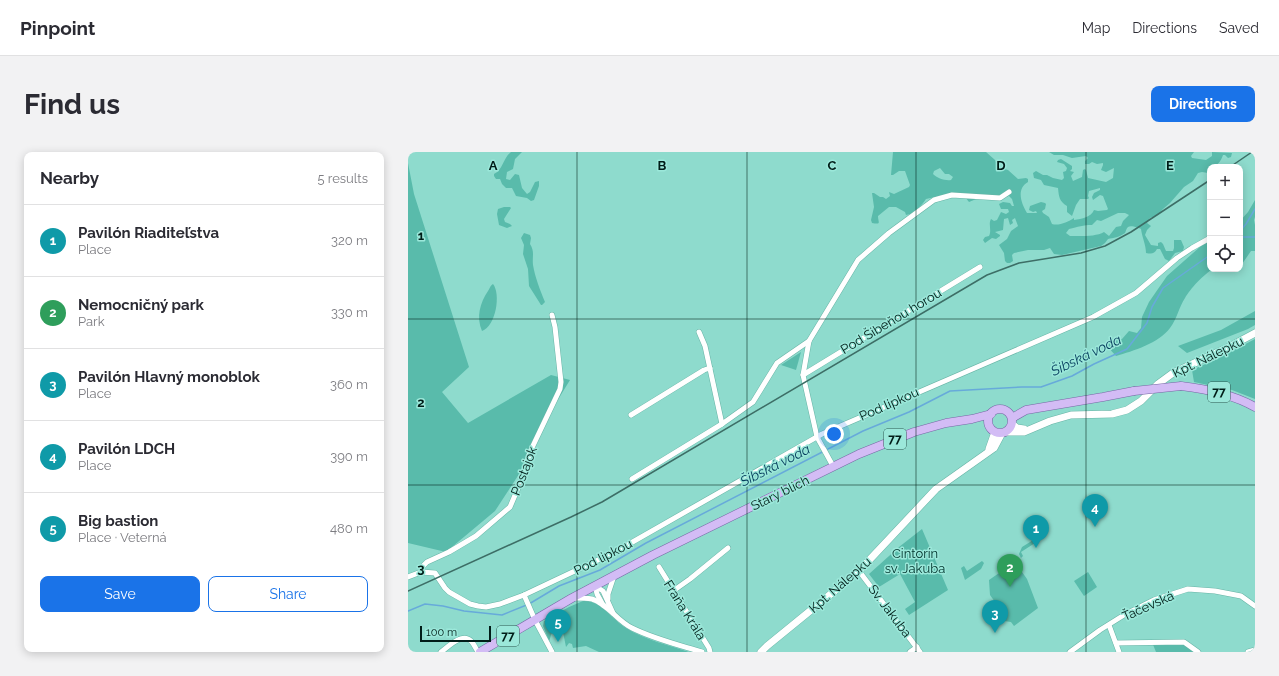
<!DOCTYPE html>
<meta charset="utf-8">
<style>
body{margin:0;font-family:Raleway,sans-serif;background:#f2f2f3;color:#2b2b33}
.controls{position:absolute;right:12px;top:12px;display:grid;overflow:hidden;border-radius:8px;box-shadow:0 2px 10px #0003}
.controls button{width:36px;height:36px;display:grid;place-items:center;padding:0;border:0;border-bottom:1px solid #e1e1e2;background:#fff;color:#2b2b33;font:20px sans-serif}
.scale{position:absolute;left:12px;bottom:10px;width:71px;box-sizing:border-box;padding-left:4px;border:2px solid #001d18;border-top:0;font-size:11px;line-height:14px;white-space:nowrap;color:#001d18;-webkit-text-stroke:3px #9be8da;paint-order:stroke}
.you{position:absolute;left:426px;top:282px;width:14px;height:14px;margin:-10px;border:3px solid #fff;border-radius:50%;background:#1a73e8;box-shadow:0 0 0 6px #1a73e833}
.badge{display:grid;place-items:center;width:26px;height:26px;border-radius:50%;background:#1a73e8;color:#fff;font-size:13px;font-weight:700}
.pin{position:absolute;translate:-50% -33px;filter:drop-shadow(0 1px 2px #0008)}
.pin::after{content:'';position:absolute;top:21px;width:14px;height:12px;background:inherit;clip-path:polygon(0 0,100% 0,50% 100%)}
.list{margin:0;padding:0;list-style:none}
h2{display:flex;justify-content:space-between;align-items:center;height:52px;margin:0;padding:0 16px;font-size:17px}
h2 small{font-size:13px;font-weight:400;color:#7c7c81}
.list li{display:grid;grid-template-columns:26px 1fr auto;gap:12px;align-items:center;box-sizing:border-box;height:72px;padding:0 16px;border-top:1px solid #e1e1e2}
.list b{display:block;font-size:15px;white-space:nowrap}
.list p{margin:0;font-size:13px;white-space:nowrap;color:#7c7c81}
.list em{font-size:13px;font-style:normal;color:#7c7c81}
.actions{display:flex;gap:8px;padding:12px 16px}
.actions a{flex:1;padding:9px 0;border:1px solid #1a73e8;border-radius:8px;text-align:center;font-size:14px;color:#1a73e8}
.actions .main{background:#1a73e8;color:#fff}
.icon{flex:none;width:22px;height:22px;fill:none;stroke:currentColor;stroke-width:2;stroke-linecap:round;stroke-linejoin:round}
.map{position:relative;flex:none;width:847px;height:500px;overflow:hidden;border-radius:8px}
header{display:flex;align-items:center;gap:24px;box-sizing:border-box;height:56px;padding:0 20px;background:#fff;border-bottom:1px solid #e1e1e2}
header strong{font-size:19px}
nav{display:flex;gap:22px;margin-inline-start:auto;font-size:14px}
.intro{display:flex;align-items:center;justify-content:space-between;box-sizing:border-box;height:96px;padding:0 24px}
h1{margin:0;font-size:28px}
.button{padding:10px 18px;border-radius:8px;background:#1a73e8;color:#fff;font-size:14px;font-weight:700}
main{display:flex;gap:24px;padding:0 24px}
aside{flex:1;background:#fff;border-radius:8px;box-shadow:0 2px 10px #0003}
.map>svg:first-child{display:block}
.green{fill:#59bbab;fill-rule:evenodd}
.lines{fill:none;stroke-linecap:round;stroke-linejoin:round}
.stream{stroke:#67aada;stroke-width:1.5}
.street-casing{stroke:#68b4a6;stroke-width:6}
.secondary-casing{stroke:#68b4a6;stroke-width:8}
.primary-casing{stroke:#7668a4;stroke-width:9}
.street{stroke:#fff;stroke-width:5}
.secondary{stroke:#fff;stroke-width:7}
.primary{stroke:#d3bcf5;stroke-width:8}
.rail{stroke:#3d6e66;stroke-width:1.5}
.primary-bridge-casing{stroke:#7668a4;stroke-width:9;stroke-linecap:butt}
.primary-bridge{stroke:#d3bcf5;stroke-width:8}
.grid{fill:none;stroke:#001d18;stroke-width:1;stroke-opacity:0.55}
.labels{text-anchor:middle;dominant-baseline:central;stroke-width:3;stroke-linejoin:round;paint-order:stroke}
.shield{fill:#9be8da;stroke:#2e5a52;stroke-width:1}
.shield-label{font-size:12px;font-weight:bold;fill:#001d18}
.street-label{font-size:13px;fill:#001d18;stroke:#9be8da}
.park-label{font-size:13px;fill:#01332c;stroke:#9be8da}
.water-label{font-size:14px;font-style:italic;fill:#053c5c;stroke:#9be8da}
.grid-label{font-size:13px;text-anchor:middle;font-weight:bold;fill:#001d18;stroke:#9be8da;stroke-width:3;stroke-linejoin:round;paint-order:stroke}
</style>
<header>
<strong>Pinpoint</strong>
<nav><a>Map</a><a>Directions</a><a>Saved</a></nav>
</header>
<div class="intro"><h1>Find us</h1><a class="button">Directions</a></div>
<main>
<aside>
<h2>Nearby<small>5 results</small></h2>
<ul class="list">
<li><span class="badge" style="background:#0f9aa8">1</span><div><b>Pavilón Riaditeľstva</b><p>Place</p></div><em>320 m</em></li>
<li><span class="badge" style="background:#2e9e5b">2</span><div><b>Nemocničný park</b><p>Park</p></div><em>330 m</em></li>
<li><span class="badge" style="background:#0f9aa8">3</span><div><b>Pavilón Hlavný monoblok</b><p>Place</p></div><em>360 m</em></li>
<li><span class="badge" style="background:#0f9aa8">4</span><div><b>Pavilón LDCH</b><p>Place</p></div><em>390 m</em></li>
<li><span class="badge" style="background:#0f9aa8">5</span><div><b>Big bastion</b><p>Place · Veterná</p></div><em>480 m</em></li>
</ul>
<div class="actions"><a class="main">Save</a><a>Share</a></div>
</aside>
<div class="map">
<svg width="847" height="500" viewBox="0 0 847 500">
<rect width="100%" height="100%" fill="#8edbcd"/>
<!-- green -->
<g class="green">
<path d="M103,0H114L107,7L105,17L99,20L98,27L102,28L107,22L111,23L114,36L119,42L122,40L127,30L131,29V34L126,48L123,49L119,46L108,44L104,36H98L94,32L92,27H88L86,24V22C95,18 95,6 103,0Z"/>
<path d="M485,0H578L587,8L590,15L600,18L610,27L618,26L620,27V30C608,37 613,51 619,61H629L628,59L625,60L621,58L622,54L633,50L637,51L638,52L637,57L634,59L635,61L641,65L644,72C651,74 660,70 666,66V68C674,67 683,65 686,58L690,59L699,58L700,57L695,44L692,43L685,48L684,45L686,41L692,38V36L681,39L680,44L681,46L680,47H672L668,53L664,64L659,60V54C651,49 651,45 650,36L636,33L633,28L626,26L625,21L628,19L635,23H639L645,26L654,28L656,26L655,20L658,19L659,16L656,12L649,10L650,8L653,7L664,14V17L662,19L666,20L663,24L665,29L674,25L675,18L677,17L678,18L680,26L698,30L705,26L706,16L698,20L693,18L695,13V11L689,12L684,10L681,12H677V9L680,6L678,4L664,6L655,3H646L641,0H786L783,4L784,6L798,8L804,4V0L824,1L823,5L820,6L817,3H815C813,9 809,15 802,15V19L800,21L794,20L790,21L785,29L776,35L762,51L755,57L750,63L742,66L739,71L743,74L739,78L737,83L743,93L750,94V91L753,90L755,92L758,99H765L766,96V88H773L776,95L775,99L767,101L761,109L757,107L752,97H749C746,102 744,102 738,101C738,93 734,85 733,77C731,76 723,73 720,75C718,77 718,79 717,81C712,85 705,86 700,87L697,91L693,94L654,103L646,102L642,96L636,98H620L606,101L604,103L605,109L602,111H599L597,109L596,101L591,93L599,87L603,79L610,74L607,66L604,68L605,71L602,73L600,66L596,67L595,78L587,80L592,83V84L588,87L584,86L577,91L575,88L577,85L581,84C584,78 580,72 583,67L586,69L589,68L593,60L598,62L601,60L600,57H593L591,52L595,50L602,51L604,54H606L604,47L601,44L594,46L573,45L561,50L557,45H527L518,47C514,53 508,59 502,62L498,63L497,60L488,55H481L470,64C470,70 474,73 464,71L463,68L466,55L464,41H466L472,45H475L478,47L482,44L481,40L486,42L501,35L502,33L497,19H491L485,23H483ZM532,16L537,22H541L545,25L543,28C537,29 529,26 525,22L526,19ZM710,61H717L721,63L715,69L713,74L708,75L701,84L696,80C688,85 671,84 662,84L658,81L661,77C670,75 675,73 684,73L689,68L693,69Z"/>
<path d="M0,11L6,42L61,215L34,240L60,271L143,223L162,228L138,267L117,313L87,359L38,400L0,391Z"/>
<path d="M847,48V65L846,68L847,73V99H843L834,112H832V69L840,60Z"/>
<path d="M96,55H102L103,56L96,67L97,70L102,72L104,74L99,76L91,73L89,62L90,57Z"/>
<path d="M116,81L122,83L123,86L122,92C127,100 124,104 125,113C127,125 132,138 137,150L134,153H133L121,134L120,117L115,102L116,93L113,86Z"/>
<path d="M802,89V117H805C796,122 782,137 777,146C771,155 769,167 762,176C751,191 725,199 708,204L698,193L703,186L714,187L721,179L729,181L733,176L734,165L741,150L759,124L793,94Z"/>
<path d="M85,132C93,142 88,174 74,179C68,165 72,151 80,139C82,136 82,134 85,132Z"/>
<path d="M847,159V173L840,177L779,201L770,194L813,178Z"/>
<path d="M847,187V247L824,238L786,230L784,218L811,206Z"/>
<path d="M393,200L388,218L373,213Z"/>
<path d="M514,377L540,438L501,463L497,457L507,450L492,422L471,435L461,422L491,395Z"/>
<path d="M635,382L638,384L613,400L615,404L613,406L611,402L614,395Z"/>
<path d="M574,409L576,411L573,417L557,428L553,416L556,414L559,419Z"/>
<path d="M607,410L619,427L630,456L606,474L603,470L596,469L592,457L582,443L581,428Z"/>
<path d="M680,420L689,435L676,444L666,429Z"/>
<path d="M175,449C194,448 203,467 218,476C237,488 261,493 281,500H191L178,494L165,496L164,492L161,491L158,495L155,480L150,477C142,477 144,484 141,489L135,474L136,469L161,455Z"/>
<path d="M744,490H776L790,500H748Z"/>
</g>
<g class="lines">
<!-- stream -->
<g class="stream">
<path d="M832,79L838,72L847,57"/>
<path d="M832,85H847"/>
<path d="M0,459L17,452L35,454L56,459L94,463L121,452L151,434L192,418L238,391L455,279L501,260L542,239L614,235H633L664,224L686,212L719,197L739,171L744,155L755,136L802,103"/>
</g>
<!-- street casing -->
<g class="street-casing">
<g id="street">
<path d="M291,180L297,194L314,272"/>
<path d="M395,223L572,115"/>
<path d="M223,263L296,218L302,216"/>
<path d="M425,314L409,285L395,223L401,189L450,108L481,81L526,48L544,43L592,46L601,40"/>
<path d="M224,327L314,272L345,250L369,211L401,189"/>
<path d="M251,415L301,496L302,500"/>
<path d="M451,419L512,500"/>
<path d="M13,420L15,414L19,410L41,400L68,384L102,355L113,329L122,300L152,237L153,230L147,175L144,163"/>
<path d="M0,425L13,420L27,421L37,436L41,440L62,452L70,454L78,455L92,452L116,443L207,400L414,282L685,165L728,141L769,106L784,96L802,86"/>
<path d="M187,434L195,439L205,461"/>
<path d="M187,434L189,442L195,453"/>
<path d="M265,439L282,427L320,396"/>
<path d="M116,443L127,468L144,500"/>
<path d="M165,446C171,446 178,446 184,447C200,452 209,469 224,476C246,487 271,493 294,500"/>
<path d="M200,447V442L206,424"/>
<path d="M701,473L711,500"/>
<path d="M708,491L776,490L790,500"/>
<path d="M33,500C40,495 54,480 63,489C66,492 68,497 70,500"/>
<path d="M502,500L509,495"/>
<path d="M662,500L692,478L716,463L746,448L780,437L807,439L833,444L847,454"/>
<path d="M840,500L847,498"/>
</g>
</g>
<!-- secondary casing -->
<g class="secondary-casing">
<g id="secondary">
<path d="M604,272L609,276L616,277"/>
<path d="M597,280H616L642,269L663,263L704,262L719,258L733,249L750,232L765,221L819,196L847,181"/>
<path d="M581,297L587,280"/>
<path d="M353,500L359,494L451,419L528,337L586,296L594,281"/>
</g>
</g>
<!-- primary casing -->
<g class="primary-casing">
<g id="primary">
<path d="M773,234C799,237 824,242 847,255"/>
<circle cx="592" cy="269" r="12"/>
<path d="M604,266L618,258L695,245L726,239"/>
<path d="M72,500L164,446L245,403L451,302L506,280L538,271L564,267L583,262"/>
</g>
</g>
<!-- street -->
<use href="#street" class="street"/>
<!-- secondary -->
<use href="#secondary" class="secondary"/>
<!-- primary -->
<use href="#primary" class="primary"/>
<!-- rail -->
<g class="rail">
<path d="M822,15L844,0"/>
<path d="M0,439L163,365L194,350L579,123L611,111L673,101L697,94L723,80L802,28"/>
</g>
<!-- primary-bridge casing -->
<g class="primary-bridge-casing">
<path id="primary-bridge" d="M726,239L773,234"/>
</g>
<!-- primary-bridge -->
<use href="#primary-bridge" class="primary-bridge"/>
</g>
<!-- grid -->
<path class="grid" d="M169,0V500M339,0V500M508,0V500M678,0V500M0,167H847M0,333H847"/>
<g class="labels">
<!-- shield labels -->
<g class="shield">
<rect x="800" y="230" width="22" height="20" rx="3"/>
<rect x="476" y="277" width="22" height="20" rx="3"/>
<rect x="89" y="474" width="22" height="20" rx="3"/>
</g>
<g class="shield-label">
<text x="811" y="240">77</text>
<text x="487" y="287">77</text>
<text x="100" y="484">77</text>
</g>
<!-- street labels -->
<g class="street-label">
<text transform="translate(483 169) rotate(-31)">Pod Šibeňou horou</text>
<text transform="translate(800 205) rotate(-26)">Kpt. Nálepku</text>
<text transform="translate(481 252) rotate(-24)">Pod lipkou</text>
<text transform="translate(116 319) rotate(-69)">Postajok</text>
<text transform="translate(372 341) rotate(-26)">Starý blich</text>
<text transform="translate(195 405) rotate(-27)">Pod lipkou</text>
<text transform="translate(432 433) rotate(-41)">Kpt. Nálepku</text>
<text transform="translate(740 454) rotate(-24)">Ťačevská</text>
<text transform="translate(277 458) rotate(58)">Fraňa Kráľa</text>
<text transform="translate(482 459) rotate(53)">Sv. Jakuba</text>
</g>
<!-- park labels -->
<g class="park-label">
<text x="507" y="401">Cintorín<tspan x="507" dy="15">sv. Jakuba</tspan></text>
</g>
<!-- water labels -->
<g class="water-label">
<text transform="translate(678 203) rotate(-26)">Šibská voda</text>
<text transform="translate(367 313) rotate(-27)">Šibská voda</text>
</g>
</g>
<g class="grid-label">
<text x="85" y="18">A</text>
<text x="254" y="18">B</text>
<text x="424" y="18">C</text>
<text x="593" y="18">D</text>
<text x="762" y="18">E</text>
<text x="13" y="88">1</text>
<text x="13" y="255">2</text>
<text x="13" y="421">3</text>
</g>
</svg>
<div class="controls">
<button>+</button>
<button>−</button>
<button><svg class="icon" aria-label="locate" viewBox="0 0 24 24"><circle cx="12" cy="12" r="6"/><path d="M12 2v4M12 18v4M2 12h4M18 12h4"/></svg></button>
</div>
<div class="scale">100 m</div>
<div class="you"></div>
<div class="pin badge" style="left:628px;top:396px;background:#0f9aa8">1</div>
<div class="pin badge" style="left:602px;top:435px;background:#2e9e5b">2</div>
<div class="pin badge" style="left:587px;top:481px;background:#0f9aa8">3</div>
<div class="pin badge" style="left:687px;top:375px;background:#0f9aa8">4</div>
<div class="pin badge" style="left:150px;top:490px;background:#0f9aa8">5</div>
</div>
</main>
